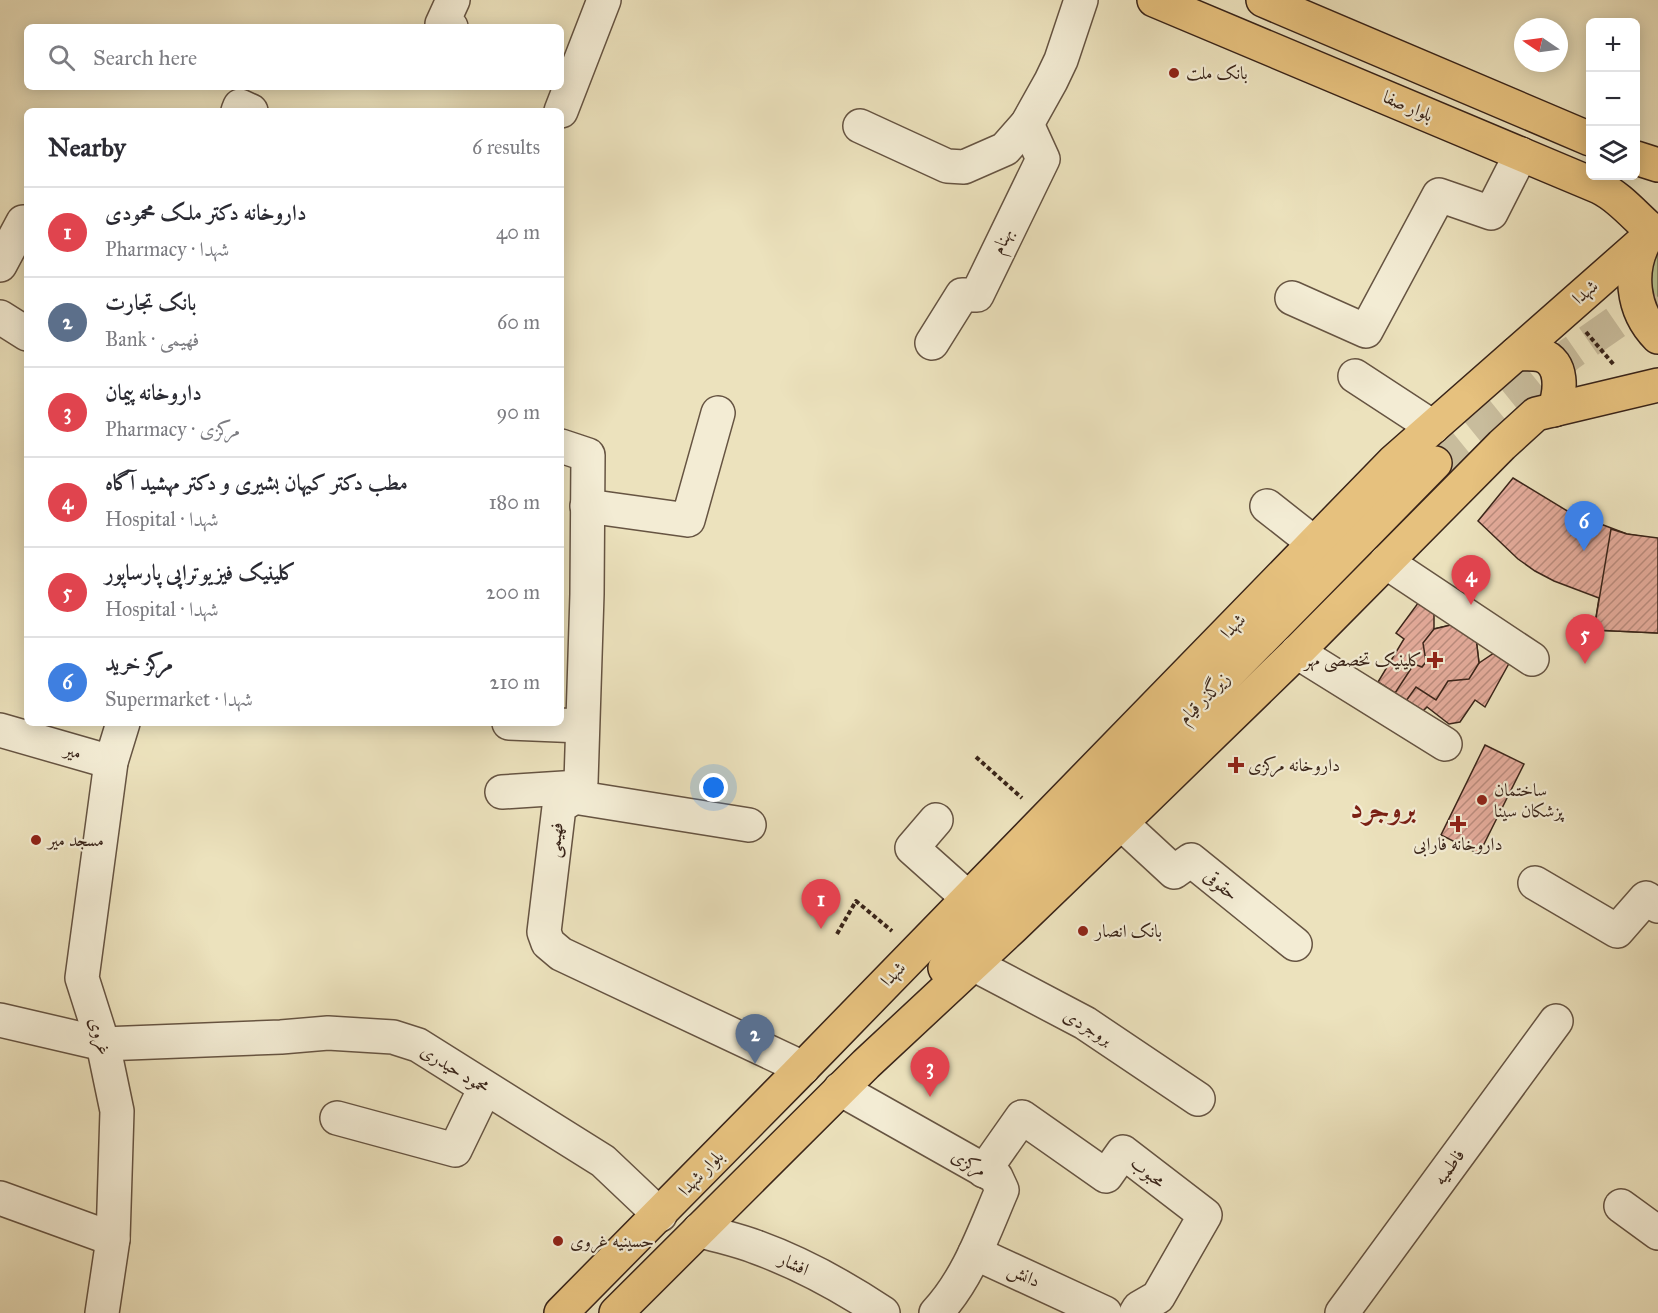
<!DOCTYPE html>
<meta charset="utf-8">
<style>
body{margin:0;font-family:"IM FELL Great Primer",Amiri,serif;background:#f7f7f7;color:#2b2b33}
.controls{position:absolute;right:18px;top:18px;display:grid;overflow:hidden;border-radius:9px;box-shadow:0 3px 15px #0003}
.controls button{width:54px;height:54px;display:grid;place-items:center;padding:0;border:0;border-bottom:2px solid #e1e1e2;background:#fff;color:#2b2b33;font:30px sans-serif}
.compass{position:absolute;left:1514px;top:18px;width:54px;height:54px;border-radius:50%;background:#fff;box-shadow:0 3px 15px #0003;rotate:283deg}
.you{position:absolute;left:714px;top:788px;width:21px;height:21px;margin:-15px;border:4px solid #fff;border-radius:50%;background:#1a73e8;box-shadow:0 0 0 9px #1a73e833}
.badge{display:grid;place-items:center;width:39px;height:39px;border-radius:50%;background:#8f2418;color:#fff;font-size:20px;font-weight:700}
.pin{position:absolute;translate:-50% -50px;filter:drop-shadow(0 2px 3px #0008)}
.pin::after{content:'';position:absolute;top:32px;width:21px;height:18px;background:inherit;clip-path:polygon(0 0,100% 0,50% 100%)}
.list{margin:0;padding:0;list-style:none}
h2{display:flex;justify-content:space-between;align-items:center;height:78px;margin:0;padding:0 24px;font-size:26px}
h2 small{font-size:20px;font-weight:400;color:#7c7c81}
.list li{display:grid;grid-template-columns:39px 1fr auto;gap:18px;align-items:center;box-sizing:border-box;height:90px;padding:0 24px;border-top:2px solid #e1e1e2}
.list b{display:block;font-size:22px;white-space:nowrap}
.list p{margin:0;font-size:20px;white-space:nowrap;color:#7c7c81}
.list em{font-size:20px;font-style:normal;color:#7c7c81}
.icon{flex:none;width:33px;height:33px;fill:none;stroke:currentColor;stroke-width:2;stroke-linecap:round;stroke-linejoin:round}
.map{position:relative;flex:none;width:1658px;height:1313px;overflow:hidden}
.search{position:absolute;background:#fff;box-shadow:0 3px 15px #0003;left:24px;top:24px;width:540px;height:66px;display:flex;align-items:center;gap:15px;box-sizing:border-box;padding:0 21px;border-radius:9px;color:#7c7c81;font-size:22px}
.panel{position:absolute;background:#fff;box-shadow:0 3px 15px #0003;left:24px;top:108px;width:540px;height:618px;border-radius:9px}
.map>svg:first-child{display:block}
.grass{fill:url(#grass-tufts);stroke:#787455;stroke-width:1.5}
.building{fill:url(#building-hatch);stroke:#392419;stroke-width:1.5}
.lines{fill:none;stroke-linecap:round;stroke-linejoin:round}
.major-tunnel{stroke:#c8bc9c;stroke-width:33;stroke-dasharray:33 16;stroke-linecap:butt}
.minor-casing{stroke:#665442;stroke-width:36}
.major-casing{stroke:#392419;stroke-width:36}
.path{stroke:#392419;stroke-width:4;stroke-dasharray:4.5 3;stroke-linecap:butt}
.minor{stroke:#f3ecd4;stroke-width:33}
.major{stroke:#e6c17e;stroke-width:33}
.poi-dot{fill:#8f2418;stroke:#f3ecd4;stroke-width:2}
.labels{text-anchor:middle;dominant-baseline:central;stroke-width:4.5;stroke-linejoin:round;paint-order:stroke}
.poi-label{font-size:18px;fill:#392419;stroke:#f3ecd4;text-anchor:start}
.street-label{font-size:18px;fill:#392419;stroke:#f3ecd4}
.town-label{font-size:30px;font-weight:bold;fill:#7a1f14;stroke:#f3ecd4}
</style>
<div class="map">
<svg width="1658" height="1313" viewBox="0 0 1658 1313">
<defs>
<pattern id="grass-tufts" width="24" height="20" patternUnits="userSpaceOnUse" patternTransform="scale(1.5)"><rect width="24" height="20" fill="#b7c391"/><path d="M3 7l-1-3M5 7V3M7 7l1-3M15 17l-1-3M17 17v-4M19 17l1-3" fill="none" stroke="#9ea77c"/></pattern>
<pattern id="building-hatch" width="6" height="6" patternUnits="userSpaceOnUse" patternTransform="scale(1.5)"><rect width="6" height="6" fill="#e5ac9c"/><path d="M-1 1l2-2M0 6l6-6M5 7l2-2" fill="none" stroke="#bb8c7e"/></pattern>
</defs>
<rect width="100%" height="100%" fill="#ece2bd"/>
<filter id="stains"><feTurbulence type="fractalNoise" baseFrequency=".00333" numOctaves="4"/><feColorMatrix values="0 0 0 0 .2 0 0 0 0 .09 0 0 0 0 .02 0 0 0 .5 -.17"/></filter>
<radialGradient id="worn" r=".72"><stop offset=".6" stop-color="#630" stop-opacity="0"/><stop offset="1" stop-color="#630" stop-opacity=".3"/></radialGradient>
<!-- grass -->
<path class="grass" d="M1658,249V312C1648,290 1649,272 1658,249Z"/>
<!-- building -->
<g class="building">
<path d="M1513,478L1569,512L1627,534L1658,539V633L1594,630L1599,598L1554,581L1535,571L1518,559L1478,521Z"/>
<path d="M1611,529L1627,534L1658,538V633L1594,630Z"/>
<path d="M1424,595L1434,603V629L1455,624L1476,638L1479,663L1500,649L1512,658L1485,707L1475,700L1460,722L1449,724L1427,707L1423,711L1378,682L1404,639L1396,633Z"/>
<path d="M1455,624L1476,638L1479,663L1469,679L1448,681L1436,700L1416,687L1406,701L1395,693L1414,664L1422,667L1426,662L1423,643L1434,629Z"/>
<path d="M1485,745L1524,764L1479,854L1441,835Z"/>
</g>
<g class="lines">
<!-- major-tunnel -->
<path class="major-tunnel" d="M1435,463L1570,354L1658,293"/>
<!-- minor casing -->
<g class="minor-casing">
<g id="minor">
<path d="M451,27L442,24L453,0"/>
<path d="M238,111L240,106L251,111"/>
<path d="M561,111L604,0"/>
<path d="M860,126L947,166L964,167L1005,149L1027,124L1051,81L1061,60L1081,0"/>
<path d="M0,265L23,222"/>
<path d="M1292,298L1366,331L1439,195L1491,213L1521,154"/>
<path d="M0,317L27,334"/>
<path d="M932,343L962,295H977L1043,159L1027,124"/>
<path d="M1355,376L1433,427"/>
<path d="M561,446L588,455L587,594L581,782L574,797L559,807L544,932L548,943L561,954L803,1068"/>
<path d="M587,506L688,520L718,413"/>
<path d="M1267,506L1314,543"/>
<path d="M1386,562L1532,659"/>
<path d="M1297,652L1445,744"/>
<path d="M509,723L582,726"/>
<path d="M0,730L111,762"/>
<path d="M502,792L579,787"/>
<path d="M574,797L749,825"/>
<path d="M936,820L912,848L968,898"/>
<path d="M1121,823L1174,872L1191,860L1295,944"/>
<path d="M1535,883L1617,931L1646,898L1658,906"/>
<path d="M973,964L1085,1023L1198,1099"/>
<path d="M0,1020L103,1044L281,1037L328,1033L393,1037L418,1045L603,1161L660,1215"/>
<path d="M840,1089L996,1177L1002,1190C984,1232 968,1279 936,1313"/>
<path d="M337,1118L455,1150L485,1088"/>
<path d="M984,1171L1022,1117L1106,1176L1123,1152L1205,1215L1158,1297L1139,1308L1136,1313"/>
<path d="M0,1198L113,1239"/>
<path d="M1621,1206L1658,1233"/>
<path d="M699,1230C718,1236 738,1240 756,1247C800,1263 844,1287 883,1313"/>
<path d="M975,1253L1105,1313"/>
<path d="M102,1313L113,1239L117,1111L103,1044L82,978L111,762L123,723"/>
<path d="M1342,1313L1556,1021"/>
</g>
</g>
<!-- major casing -->
<g class="major-casing">
<g id="major">
<path d="M1154,0L1599,187C1619,197 1634,215 1651,230"/>
<path d="M1263,0L1590,139"/>
<path d="M1636,158L1658,165"/>
<path d="M1647,237C1627,269 1632,311 1658,337"/>
<path d="M1516,354C1524,354 1533,353 1541,355C1564,362 1561,392 1554,410"/>
<path d="M945,968L974,932L1435,463"/>
<path d="M561,1313L796,1075L1393,462L1644,241"/>
<path d="M616,1313L866,1064L1012,928L1121,823L1297,652L1502,445L1536,414L1658,385"/>
</g>
</g>
<!-- path -->
<g class="path">
<path d="M1586,332L1614,365"/>
<path d="M976,757L1022,798"/>
<path d="M837,934L856,901L892,931"/>
</g>
<!-- minor -->
<use href="#minor" class="minor"/>
<!-- major -->
<use href="#major" class="major"/>
</g>
<!-- markers -->
<g class="poi-dot">
<circle cx="1174" cy="73" r="6"/>
<path d="M1432 651h6v6h6v6h-6v6h-6v-6h-6v-6h6z"/>
<path d="M1233 756h6v6h6v6h-6v6h-6v-6h-6v-6h6z"/>
<circle cx="1482" cy="800" r="6"/>
<path d="M1455 815h6v6h6v6h-6v6h-6v-6h-6v-6h6z"/>
<circle cx="36" cy="840" r="6"/>
<circle cx="1083" cy="931" r="6"/>
<circle cx="558" cy="1241" r="6"/>
</g>
<g class="labels">
<!-- poi labels -->
<g class="poi-label">
<text x="1186" y="73">بانک ملت</text>
<text x="1422" y="660" text-anchor="end">کلینیک تخصصی مهر</text>
<text x="1248" y="765">داروخانه مرکزی</text>
<text x="1494" y="790">ساختمان<tspan x="1494" dy="21">پزشکان سینا</tspan></text>
<text x="48" y="840">مسجد میر</text>
<text x="1458" y="844" text-anchor="middle">داروخانه فارابی</text>
<text x="1095" y="931">بانک انصار</text>
<text x="570" y="1241">حسینیه غروی</text>
</g>
<!-- street labels -->
<g class="street-label">
<text transform="translate(1408 106) rotate(23)">بلوار صفا</text>
<text transform="translate(1002 241) rotate(-64)">بهنام</text>
<text transform="translate(1585 292) rotate(-41)">شهدا</text>
<text transform="translate(1233 626) rotate(-46)">شهدا</text>
<text transform="translate(1204 698) rotate(-45)">زیرگذر قیام</text>
<text transform="translate(73 751) rotate(16)">میر</text>
<text transform="translate(555 840) rotate(-84)">فهیمی</text>
<text transform="translate(1221 885) rotate(39)">حقوقی</text>
<text transform="translate(893 974) rotate(-46)">شهدا</text>
<text transform="translate(1088 1027) rotate(31)">بروجردی</text>
<text transform="translate(100 1036) rotate(74)">غروی</text>
<text transform="translate(455 1069) rotate(32)">محمود حیدری</text>
<text transform="translate(969 1163) rotate(29)">مرکزی</text>
<text transform="translate(1449 1167) rotate(-54)">فاطمیه</text>
<text transform="translate(1148 1172) rotate(38)">محبوب</text>
<text transform="translate(701 1173) rotate(-46)">بلوار شهدا</text>
<text transform="translate(794 1264) rotate(25)">افشار</text>
<text transform="translate(1024 1275) rotate(25)">دانش</text>
</g>
<!-- town labels -->
<g class="town-label">
<text x="1383" y="808">بروجرد</text>
</g>
</g>
<rect width="100%" height="100%" filter="url(#stains)"/>
<rect width="100%" height="100%" fill="url(#worn)"/>
</svg>
<div class="controls">
<button>+</button>
<button>−</button>
<button><svg class="icon" aria-label="layers" viewBox="0 0 24 24"><path d="M12 4l9 5-9 5-9-5zM3 14l9 5 9-5"/></svg></button>
</div>
<svg class="compass" viewBox="-18 -18 36 36"><path d="M0-13l5 13h-10z" fill="#e53935"/><path d="M0 13l5-13h-10z" fill="#7c7c81"/></svg>
<div class="you"></div>
<div class="pin badge" style="left:821px;top:929px;background:#e0444e">1</div>
<div class="pin badge" style="left:755px;top:1064px;background:#5c6f8a">2</div>
<div class="pin badge" style="left:930px;top:1097px;background:#e0444e">3</div>
<div class="pin badge" style="left:1471px;top:605px;background:#e0444e">4</div>
<div class="pin badge" style="left:1585px;top:664px;background:#e0444e">5</div>
<div class="pin badge" style="left:1584px;top:551px;background:#3f7fe0">6</div>
<div class="search"><svg class="icon" aria-label="search" viewBox="0 0 24 24"><circle cx="10" cy="10" r="6"/><path d="M15 15l6 6"/></svg>Search here</div>
<section class="panel">
<h2>Nearby<small>6 results</small></h2>
<ul class="list">
<li><span class="badge" style="background:#e0444e">1</span><div><b>داروخانه دکتر ملک محمودی</b><p>Pharmacy · شهدا</p></div><em>40 m</em></li>
<li><span class="badge" style="background:#5c6f8a">2</span><div><b>بانک تجارت</b><p>Bank · فهیمی</p></div><em>60 m</em></li>
<li><span class="badge" style="background:#e0444e">3</span><div><b>داروخانه پیمان</b><p>Pharmacy · مرکزی</p></div><em>90 m</em></li>
<li><span class="badge" style="background:#e0444e">4</span><div><b>مطب دکتر کیهان بشیری و دکتر مهشید آگاه</b><p>Hospital · شهدا</p></div><em>180 m</em></li>
<li><span class="badge" style="background:#e0444e">5</span><div><b>کلینیک فیزیوتراپی پارساپور</b><p>Hospital · شهدا</p></div><em>200 m</em></li>
<li><span class="badge" style="background:#3f7fe0">6</span><div><b>مرکز خرید</b><p>Supermarket · شهدا</p></div><em>210 m</em></li>
</ul>
</section>
</div>
